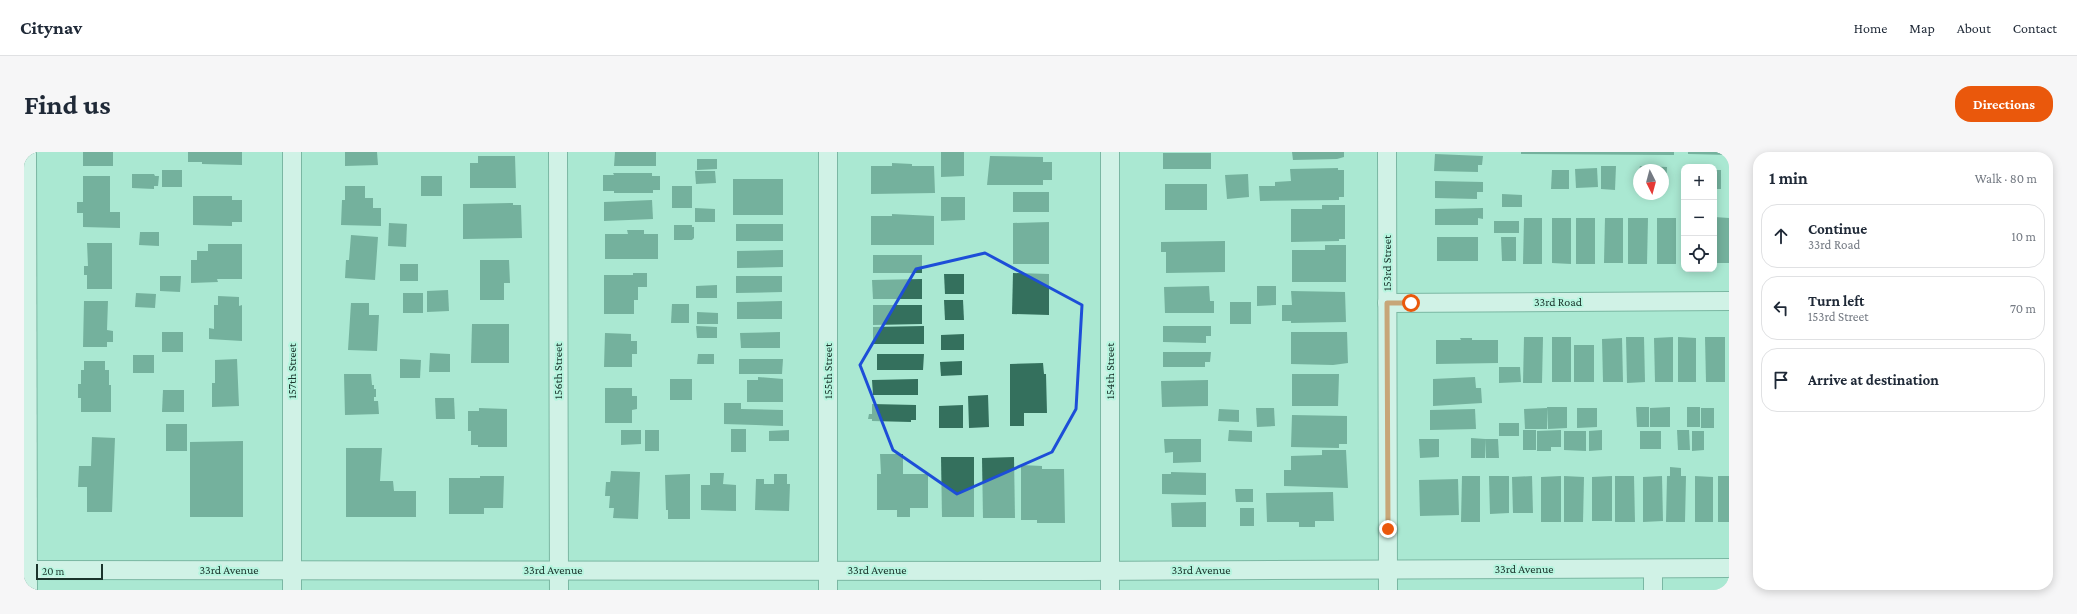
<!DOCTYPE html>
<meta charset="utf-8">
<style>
body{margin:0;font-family:"Crimson Pro",serif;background:#f6f6f7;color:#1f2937}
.controls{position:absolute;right:12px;top:12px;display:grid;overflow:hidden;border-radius:8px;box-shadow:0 2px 10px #0003}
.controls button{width:36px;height:36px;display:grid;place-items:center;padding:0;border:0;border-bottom:1px solid #e0e1e3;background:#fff;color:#1f2937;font:20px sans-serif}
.compass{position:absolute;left:1609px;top:12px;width:36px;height:36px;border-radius:50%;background:#fff;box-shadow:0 2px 10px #0003;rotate:174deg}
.scale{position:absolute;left:12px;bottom:10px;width:67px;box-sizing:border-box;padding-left:4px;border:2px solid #1b342c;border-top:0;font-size:11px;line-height:14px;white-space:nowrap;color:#1b342c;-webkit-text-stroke:3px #b7f5df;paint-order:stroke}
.stop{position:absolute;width:12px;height:12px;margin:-9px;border:3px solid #ea580c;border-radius:50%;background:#fff}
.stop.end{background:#ea580c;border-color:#fff;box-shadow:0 1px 4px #0008}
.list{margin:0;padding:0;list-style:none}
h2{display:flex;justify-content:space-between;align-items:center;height:52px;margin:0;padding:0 16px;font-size:17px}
h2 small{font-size:13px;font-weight:400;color:#747a83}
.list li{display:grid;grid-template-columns:26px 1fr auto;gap:12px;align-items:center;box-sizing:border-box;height:64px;margin:0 8px 8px;padding:0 8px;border:1px solid #e0e1e3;border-radius:16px}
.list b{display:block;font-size:15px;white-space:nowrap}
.list p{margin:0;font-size:13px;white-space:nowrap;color:#747a83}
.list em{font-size:13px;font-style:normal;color:#747a83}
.icon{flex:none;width:22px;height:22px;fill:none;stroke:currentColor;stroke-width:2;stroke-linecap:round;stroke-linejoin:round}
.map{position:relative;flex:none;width:1705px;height:438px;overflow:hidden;border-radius:16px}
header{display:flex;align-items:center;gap:24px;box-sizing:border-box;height:56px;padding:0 20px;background:#fff;border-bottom:1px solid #e0e1e3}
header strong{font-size:19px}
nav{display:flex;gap:22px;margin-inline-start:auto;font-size:14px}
.intro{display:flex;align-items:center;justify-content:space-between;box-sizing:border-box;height:96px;padding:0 24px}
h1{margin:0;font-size:28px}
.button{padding:10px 18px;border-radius:16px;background:#ea580c;color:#fff;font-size:14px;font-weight:700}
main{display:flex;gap:24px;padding:0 24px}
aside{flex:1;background:#fff;border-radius:16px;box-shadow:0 2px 10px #0003}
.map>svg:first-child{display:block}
.building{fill:#34705d}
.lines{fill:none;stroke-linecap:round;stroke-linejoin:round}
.minor-casing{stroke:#427d6a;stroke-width:20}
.minor{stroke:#fff;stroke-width:18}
.route{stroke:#ea580c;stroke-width:5}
.marked{fill:none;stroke:#1d4ed8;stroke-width:3;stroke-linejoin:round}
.labels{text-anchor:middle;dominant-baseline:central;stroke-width:4;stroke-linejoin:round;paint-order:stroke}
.street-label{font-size:12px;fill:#1b342c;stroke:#b7f5df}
</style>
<header>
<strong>Citynav</strong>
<nav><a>Home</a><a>Map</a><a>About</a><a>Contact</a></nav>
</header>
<div class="intro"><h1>Find us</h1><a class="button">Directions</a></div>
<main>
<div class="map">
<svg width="1705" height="438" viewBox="0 0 1705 438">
<rect width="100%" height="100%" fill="#aae8d2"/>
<!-- building -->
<g class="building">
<rect x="59" y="0" width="30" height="14"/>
<path d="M164,0H218V13L178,12V10H164Z"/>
<path d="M321,0H353L354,13L321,14Z"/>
<path d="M591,0H632V14H590Z"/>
<path d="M917,0H940V24L917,25Z"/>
<path d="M1268,0H1320V5L1313,7L1269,8Z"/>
<path d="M1497,0H1650V3L1497,2Z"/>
<path d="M1664,0H1705V3L1664,2Z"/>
<rect x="1139" y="1" width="48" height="16"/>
<path d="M1411,2L1459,4L1458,13H1454V20L1410,19Z"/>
<path d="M454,4H491L492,36H446V11H454Z"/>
<path d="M966,4L1019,5V10H1028V28H1019V33H963Z"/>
<path d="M673,7H693V17L673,18Z"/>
<path d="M868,11L888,12V14H910L911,41L847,42V14H868Z"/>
<path d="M1577,14H1592L1591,38L1577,37Z"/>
<path d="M1616,14L1643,15L1642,36H1639V18H1615Z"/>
<path d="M1314,16V18H1320V45H1315V48L1236,49L1235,34H1251V30L1267,29L1266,17Z"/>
<path d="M1573,16L1574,35L1552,36L1551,17Z"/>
<rect x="138" y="18" width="20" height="17"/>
<path d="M1528,18H1545V37H1527Z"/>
<rect x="1690" y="18" width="7" height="19"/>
<path d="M671,19H691L692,31L672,32Z"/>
<path d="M589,21H628V24H636V38H629V41H590V39H579V23H590Z"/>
<path d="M108,22H130L131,24H135L134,34H130V37L108,36Z"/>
<path d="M1224,22L1225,45L1203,47L1201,23Z"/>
<path d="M59,24H86V60H96V76L59,75V61H53V50H59Z"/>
<rect x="397" y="24" width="21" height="20"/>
<rect x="709" y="27" width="50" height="36"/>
<path d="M1411,29L1459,30V40H1453V47L1411,46Z"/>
<rect x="1141" y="32" width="42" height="26"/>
<path d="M321,34H341V46H349V56H357V74L317,73L318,48H321Z"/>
<rect x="648" y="34" width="20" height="22"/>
<rect x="989" y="40" width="36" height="20"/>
<path d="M1478,42L1498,43V55H1478Z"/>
<path d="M169,44H208V48H218V70H208V74L169,73Z"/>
<path d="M917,45H941V68L917,69Z"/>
<path d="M628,48L629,67L580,69V50Z"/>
<path d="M489,51V53H497L498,86L439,87V52Z"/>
<path d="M1298,53H1321V87H1315V89L1267,90V57H1298Z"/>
<path d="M671,56L691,57V70H671Z"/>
<path d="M1459,56V67L1454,66V73H1411V57Z"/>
<rect x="1657" y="60" width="3" height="51"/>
<path d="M868,62L910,64V93H847V64H868Z"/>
<path d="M1690,65L1705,66V111H1690Z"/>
<path d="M1500,66H1518V112H1499Z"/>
<path d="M1528,66H1547V112L1528,111Z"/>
<rect x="1552" y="66" width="19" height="46"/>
<path d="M1581,66H1599V111H1580Z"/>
<path d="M1604,66H1624L1623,112H1604Z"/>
<rect x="1633" y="66" width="19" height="46"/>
<rect x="1470" y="69" width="25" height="12"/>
<path d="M1025,70V112H989V71Z"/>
<path d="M365,71L383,72L382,95L364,94Z"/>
<rect x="712" y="72" width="47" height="17"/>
<path d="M650,73H668V75H670V86L668,88H650Z"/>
<path d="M603,78H620V82H634V107H581V82H604Z"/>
<path d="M116,80H135V94L115,93Z"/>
<path d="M327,83L354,85L351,128L321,126L322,108H325Z"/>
<rect x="1413" y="85" width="41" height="24"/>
<path d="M1477,85H1492V109H1478Z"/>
<path d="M1201,89V120L1142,121V100H1137V90Z"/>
<path d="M63,91H88V137H63V123H60V114H64Z"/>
<path d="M184,92H218V127H193L194,130L167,131V108H173V99H184Z"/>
<path d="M1301,93H1322V130H1268V98H1301Z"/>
<path d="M759,98V115L713,116V99Z"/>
<rect x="849" y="103" width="49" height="18"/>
<path d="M456,108H485L486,131H480V148H456Z"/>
<rect x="376" y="112" width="18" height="17"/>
<path d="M609,121H623V135H614V148H610V162H580V123H609Z"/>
<path d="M989,121L1025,122V163L988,162Z"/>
<path d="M920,122H940V142H921Z"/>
<path d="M136,124H157L156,140L136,139Z"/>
<path d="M712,124H758V140L712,141Z"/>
<path d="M898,127V147H849L848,128Z"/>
<path d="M693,133V146H672V134Z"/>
<path d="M1185,134L1186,149H1190V161H1141L1140,135Z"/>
<path d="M1233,134H1252V153L1233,154Z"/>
<path d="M424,138L425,159L403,160V139Z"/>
<path d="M1267,139L1321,140L1322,170L1267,171V169H1258V153H1268Z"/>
<path d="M112,141L132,142L131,156L111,155Z"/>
<rect x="379" y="141" width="20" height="20"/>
<path d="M194,144L215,145V154L218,153V189L185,187V176L190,177V153H194Z"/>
<path d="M920,148H939L940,168H921Z"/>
<path d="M60,149H84L83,178L89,179V190H83V195H59Z"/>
<path d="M758,149V167H713V150Z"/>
<rect x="1206" y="150" width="21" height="22"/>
<path d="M327,151H345V163H355L353,199L324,198Z"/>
<path d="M648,152H665V171H647Z"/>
<path d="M849,153H898V172L849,173Z"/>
<path d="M673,160L694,161V172H673Z"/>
<path d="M448,172H485V211H447Z"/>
<path d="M672,174L693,175V186H673Z"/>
<path d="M900,174V192H849V175Z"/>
<path d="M1139,174H1187V184H1182V191L1139,190Z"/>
<rect x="138" y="180" width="21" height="20"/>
<path d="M756,180V196H717L716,181Z"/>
<path d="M1267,180H1323L1324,211L1309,213L1267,212Z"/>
<path d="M581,181L607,182V189H613V202H608V215H580Z"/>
<path d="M940,182V198H917V183Z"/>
<path d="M1500,185H1519L1518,231H1499Z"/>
<rect x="1528" y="185" width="19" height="45"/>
<path d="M1602,185H1620L1621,230L1603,231Z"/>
<path d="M1649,185V230H1631L1630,186Z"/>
<path d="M1654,185L1672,186V230H1654Z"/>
<path d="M1681,185H1701V230H1682Z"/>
<path d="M1436,186H1448V188H1474V211L1412,212V188H1437Z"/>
<path d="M1598,186L1599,230H1579L1578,187Z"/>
<rect x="1550" y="193" width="20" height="37"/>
<path d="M1139,200H1187L1186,210H1181V215H1139Z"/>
<path d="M406,201L426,202V220H405Z"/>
<path d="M674,202H690V212H673Z"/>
<path d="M853,202H900L899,218H853Z"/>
<rect x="109" y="203" width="21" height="18"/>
<path d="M213,207L215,254L188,255V231H191V208Z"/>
<path d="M376,207L397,208L396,226H376Z"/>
<path d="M715,207H759L758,222H715Z"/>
<path d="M60,209H81V218H85V233H87V260H57V246H54V232H57V218H60Z"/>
<path d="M938,209V223L917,224L916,210Z"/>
<path d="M1019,211L1020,222H1022L1023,261H1000V274H986V212Z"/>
<path d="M1475,215H1496L1497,230L1475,231Z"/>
<path d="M320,222H347L348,233H350V237H352V245H350V249H354L355,262L321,263Z"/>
<path d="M1268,222H1315L1314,254H1268Z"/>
<path d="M734,225L759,227V250H723V228H734Z"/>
<path d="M1451,225L1452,236H1457L1458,251L1409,254V227Z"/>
<rect x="646" y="227" width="22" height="21"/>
<path d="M894,227V243H849L848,228Z"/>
<path d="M1184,228V254L1138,255L1137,229Z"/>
<path d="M581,236H608V244H613V257L608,258V271H581Z"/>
<path d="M139,238H160V260H138Z"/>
<path d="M964,243L965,275L945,276L944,244Z"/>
<path d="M411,246H430L431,267H412Z"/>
<path d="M700,251H717V257L759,258V274L700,272Z"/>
<path d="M848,252L892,253V268H887V270L848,269V267H844L845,262H848Z"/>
<path d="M939,253V276H915V254Z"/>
<path d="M1523,255H1543V276L1524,277Z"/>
<path d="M1612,255H1625V275H1613Z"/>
<path d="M1646,255V275H1626V256Z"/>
<rect x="1663" y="255" width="13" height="20"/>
<path d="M455,256L483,257V295H454V293H447V279H444V259H455Z"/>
<path d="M1232,256H1250L1251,274L1233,275Z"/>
<path d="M1523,256V277H1501L1500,257Z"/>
<path d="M1553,256H1573V275L1553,276Z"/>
<rect x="1677" y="256" width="13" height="20"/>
<path d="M1195,257L1215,258V270L1194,269Z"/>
<path d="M1451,257L1452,277L1406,278V258Z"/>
<path d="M1268,263L1323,264V292H1315V296L1267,295Z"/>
<rect x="1475" y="271" width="20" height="13"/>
<rect x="142" y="272" width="21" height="27"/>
<rect x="707" y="277" width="15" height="23"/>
<path d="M597,278H617V292L597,293Z"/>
<rect x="621" y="278" width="14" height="21"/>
<path d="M765,278V289H745V279Z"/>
<path d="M1205,278L1228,279V290L1204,289Z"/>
<rect x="1499" y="278" width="13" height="20"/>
<path d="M1537,278V295H1527V299H1513V279Z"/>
<path d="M1578,278V298L1565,299V279Z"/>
<path d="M1653,278H1665L1666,298H1654Z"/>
<path d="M1540,279H1562V299L1540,298Z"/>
<rect x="1616" y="279" width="21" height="18"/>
<path d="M1668,279H1680V298L1668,299Z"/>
<path d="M68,285L91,286L88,360H63V335H54L55,314H67Z"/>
<path d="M1447,286L1461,287V306H1447Z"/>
<path d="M1140,287H1177V310L1149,311V300L1141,301Z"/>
<path d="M1395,287H1415V305L1396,306Z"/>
<path d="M1461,287H1474L1475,306H1462Z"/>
<path d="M219,289V365H166V290Z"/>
<path d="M322,296H358L356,329H369L370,339H392V365H322Z"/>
<path d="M1298,298H1322L1324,336L1260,334V318H1267V304L1298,303Z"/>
<path d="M856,302H879V322H904V356H886V365H873V358H853V322H857Z"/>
<path d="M917,305H950V365H918Z"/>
<path d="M990,305L991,366H959L958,306Z"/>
<path d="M997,313L1018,314V317H1040L1041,371H1013V368H997Z"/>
<path d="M1646,315L1657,316V324H1662L1661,370H1642L1643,324H1646Z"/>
<path d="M587,319L616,320L614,367L589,366L590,356H585L586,344H581L582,330H586Z"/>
<path d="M1147,320L1182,321V343L1138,342V322H1147Z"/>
<path d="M686,321H700L699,332L712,333V359L677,358V333H686Z"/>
<path d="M666,322V367H644V358H642L641,323Z"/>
<path d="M750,322H763V332H766L765,359L731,358L732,327H740V332H750Z"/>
<path d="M456,324H480L479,356H460V362H425V326H456Z"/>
<path d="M1438,324H1456V370H1437Z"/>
<path d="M1465,324H1485V361L1466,362Z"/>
<path d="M1508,324L1509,361H1489L1488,325Z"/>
<path d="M1537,324V370H1517V325Z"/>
<path d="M1540,324L1560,325L1559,370H1540Z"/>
<path d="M1588,324V369H1568V325Z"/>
<path d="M1591,324H1610L1611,370H1591Z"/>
<path d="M1638,324L1639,369L1619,370V325Z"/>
<path d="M1671,324L1689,325V370H1671Z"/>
<rect x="1694" y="324" width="11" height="46"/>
<path d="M1434,327L1435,363L1396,364L1395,328Z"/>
<path d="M1211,337H1229V350H1212Z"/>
<path d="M1309,340L1310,369H1291V375H1275V370H1243L1242,341Z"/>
<path d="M1182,350V375H1148L1147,351Z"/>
<rect x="1216" y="356" width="14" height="18"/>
</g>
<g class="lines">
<!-- minor casing -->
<g class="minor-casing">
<g id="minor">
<path d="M3,0L4,438"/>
<path d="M268,0V438"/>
<path d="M534,0L535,438"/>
<path d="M804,0V438"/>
<path d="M1086,0V438"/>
<path d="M1363,0L1364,438"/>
<path d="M1363,151L1705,149"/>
<path d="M0,418L1055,419L1705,416"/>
<path d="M1629,438V417"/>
</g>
</g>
<!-- minor -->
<use href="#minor" class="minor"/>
</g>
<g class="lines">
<!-- route -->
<path class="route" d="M1364,377L1363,151H1387"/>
</g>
<!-- marked area -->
<path d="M0 0H1705V438H0ZM961,101L1058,153L1052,257L1028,300L933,342L869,298L836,213L892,117Z" fill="#aae8d2" fill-opacity=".55" fill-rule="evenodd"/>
<path class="marked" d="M961,101L1058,153L1052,257L1028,300L933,342L869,298L836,213L892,117Z"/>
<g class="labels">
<!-- street labels -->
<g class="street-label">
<text transform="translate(1363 111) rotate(-90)">153rd Street</text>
<text x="1534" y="150">33rd Road</text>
<text transform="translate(268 219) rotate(-90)">157th Street</text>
<text transform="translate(534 219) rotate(-90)">156th Street</text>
<text transform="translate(804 219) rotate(-90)">155th Street</text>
<text transform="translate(1086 219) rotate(-90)">154th Street</text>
<text x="1500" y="417">33rd Avenue</text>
<text x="205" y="418">33rd Avenue</text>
<text x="529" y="418">33rd Avenue</text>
<text x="853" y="418">33rd Avenue</text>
<text x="1177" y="418">33rd Avenue</text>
</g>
</g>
</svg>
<div class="controls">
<button>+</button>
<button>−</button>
<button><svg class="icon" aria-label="locate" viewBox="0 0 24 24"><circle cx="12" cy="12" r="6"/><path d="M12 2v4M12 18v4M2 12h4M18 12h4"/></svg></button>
</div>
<svg class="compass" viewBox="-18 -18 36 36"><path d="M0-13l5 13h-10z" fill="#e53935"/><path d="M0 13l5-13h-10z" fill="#747a83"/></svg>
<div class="scale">20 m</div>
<div class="stop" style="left:1387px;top:151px"></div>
<div class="stop end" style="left:1364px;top:377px"></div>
</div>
<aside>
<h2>1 min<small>Walk · 80 m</small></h2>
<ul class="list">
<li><svg class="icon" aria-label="ahead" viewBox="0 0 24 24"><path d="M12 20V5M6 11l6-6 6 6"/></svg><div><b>Continue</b><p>33rd Road</p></div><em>10 m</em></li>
<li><svg class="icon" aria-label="left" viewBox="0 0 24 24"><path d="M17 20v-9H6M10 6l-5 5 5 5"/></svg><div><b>Turn left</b><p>153rd Street</p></div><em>70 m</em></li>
<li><svg class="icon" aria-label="arrive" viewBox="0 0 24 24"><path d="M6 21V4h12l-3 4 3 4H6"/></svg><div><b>Arrive at destination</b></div></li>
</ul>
</aside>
</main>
